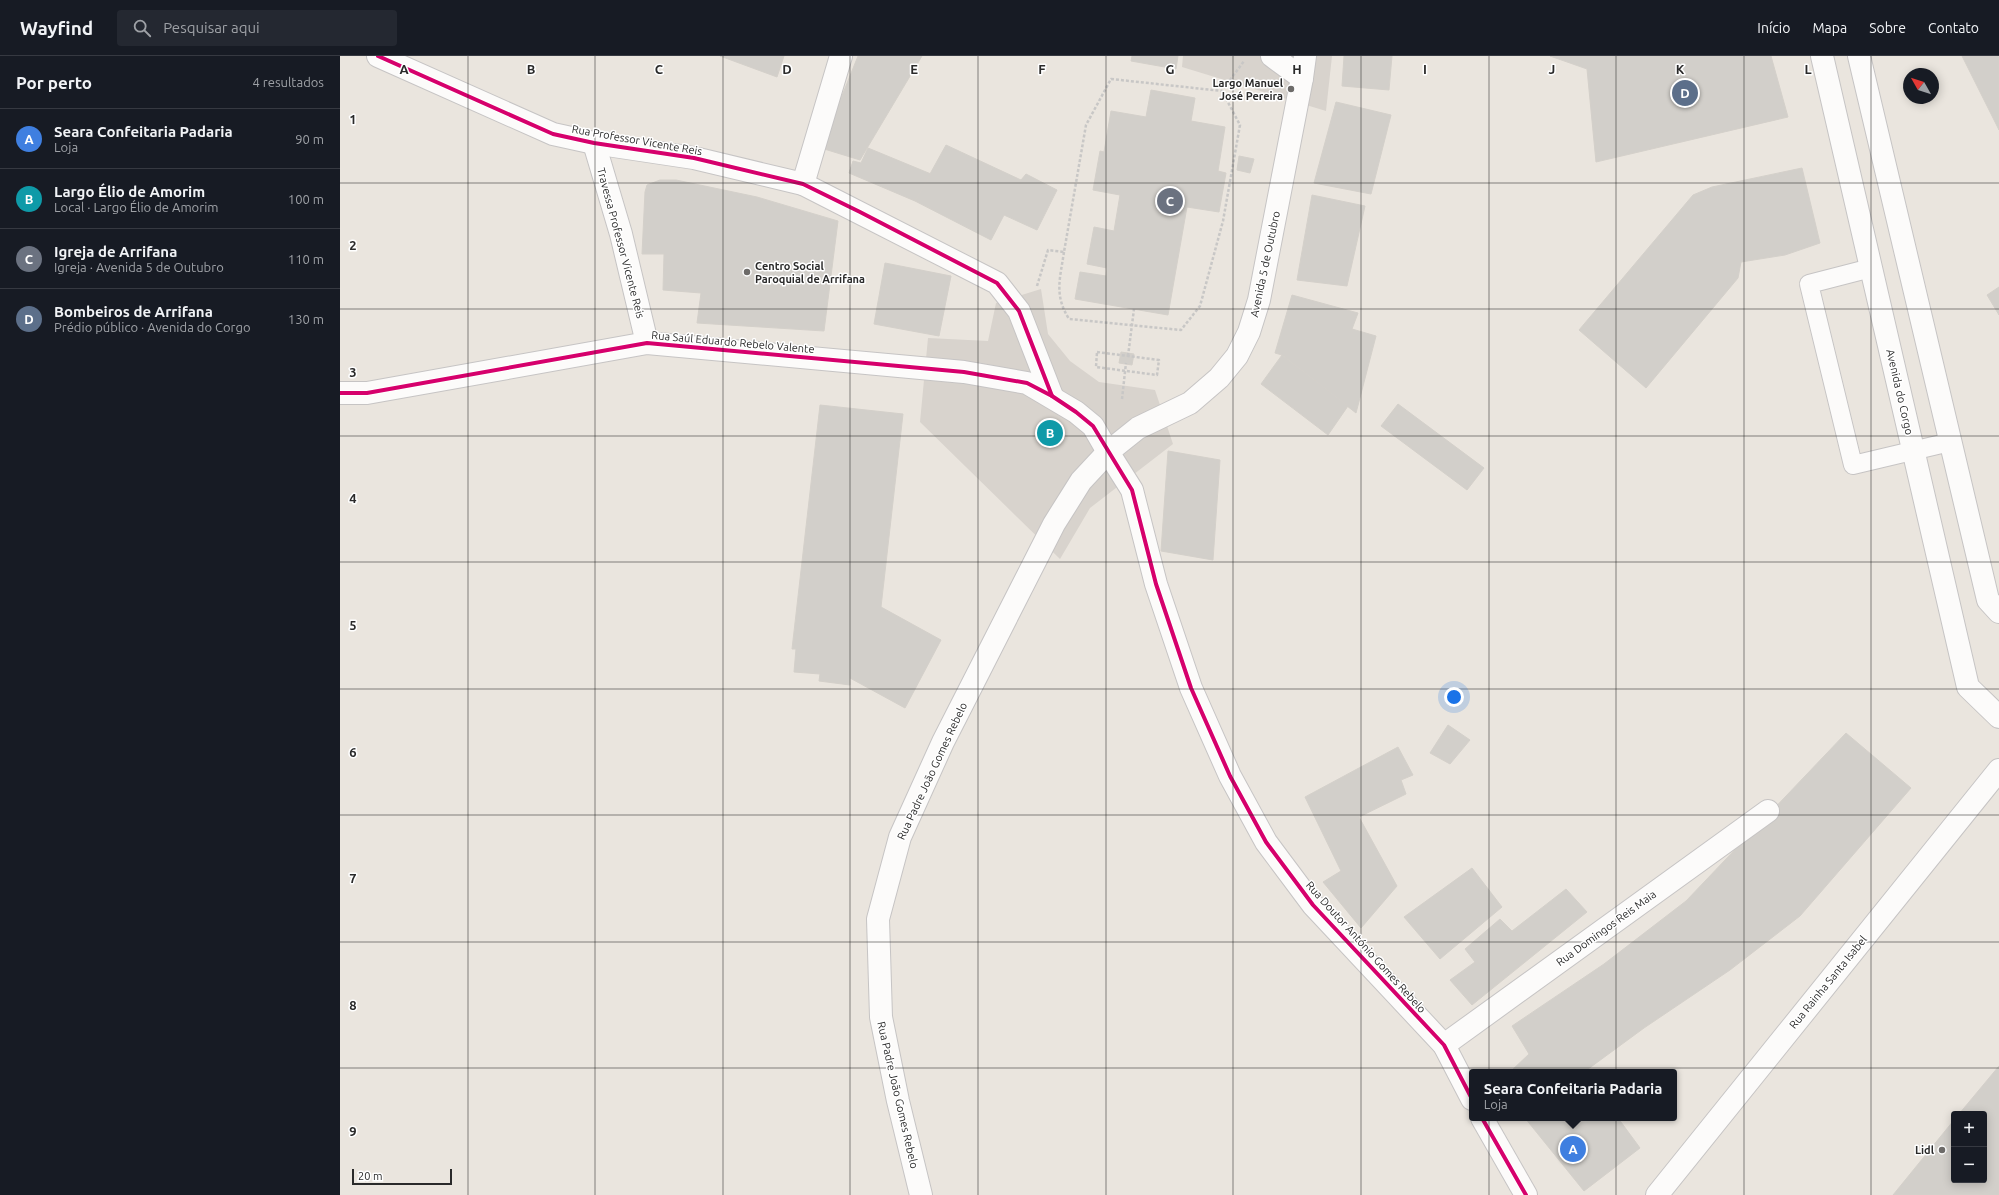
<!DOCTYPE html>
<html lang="pt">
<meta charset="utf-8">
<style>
body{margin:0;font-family:Ubuntu,sans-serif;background:#242831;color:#f1f3f6}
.controls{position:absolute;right:12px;bottom:12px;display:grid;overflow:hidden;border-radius:4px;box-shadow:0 2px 10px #0003}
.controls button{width:36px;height:36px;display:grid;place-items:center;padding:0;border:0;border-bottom:1px solid #363941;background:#171b24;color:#f1f3f6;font:20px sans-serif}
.compass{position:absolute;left:1563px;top:12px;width:36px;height:36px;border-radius:50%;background:#171b24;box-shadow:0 2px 10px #0003;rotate:309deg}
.scale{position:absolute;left:12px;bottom:10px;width:100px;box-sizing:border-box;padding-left:4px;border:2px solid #2a2a2a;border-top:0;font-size:11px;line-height:14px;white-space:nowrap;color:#2a2a2a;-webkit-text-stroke:3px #fff;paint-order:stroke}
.you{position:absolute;left:1114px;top:641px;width:14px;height:14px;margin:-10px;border:3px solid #fff;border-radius:50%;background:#1a73e8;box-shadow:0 0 0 6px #1a73e833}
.badge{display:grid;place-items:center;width:26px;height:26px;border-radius:50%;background:#6d6b69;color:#fff;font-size:13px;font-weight:700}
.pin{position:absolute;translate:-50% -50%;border:2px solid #fff;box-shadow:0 1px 4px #0006}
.popup{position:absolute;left:1129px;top:1013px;width:208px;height:52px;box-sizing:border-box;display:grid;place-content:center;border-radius:4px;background:#171b24;filter:drop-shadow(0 1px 3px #0005);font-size:13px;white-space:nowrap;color:#9ea1a6}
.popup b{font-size:15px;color:#f1f3f6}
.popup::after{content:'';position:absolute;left:50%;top:100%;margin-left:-8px;border:8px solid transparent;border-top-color:#171b24}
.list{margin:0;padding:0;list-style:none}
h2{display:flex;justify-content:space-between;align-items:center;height:52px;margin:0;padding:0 16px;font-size:17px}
h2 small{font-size:13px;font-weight:400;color:#9ea1a6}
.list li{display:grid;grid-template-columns:26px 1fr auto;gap:12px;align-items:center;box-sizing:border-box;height:60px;padding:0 16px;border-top:1px solid #363941}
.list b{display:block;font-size:15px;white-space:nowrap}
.list p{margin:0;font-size:13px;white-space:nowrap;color:#9ea1a6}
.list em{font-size:13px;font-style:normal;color:#9ea1a6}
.icon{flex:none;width:22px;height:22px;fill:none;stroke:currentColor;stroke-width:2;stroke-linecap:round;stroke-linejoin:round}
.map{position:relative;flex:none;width:1659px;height:1139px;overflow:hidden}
header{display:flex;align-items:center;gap:24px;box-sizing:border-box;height:56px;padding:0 20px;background:#171b24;border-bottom:1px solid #363941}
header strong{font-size:19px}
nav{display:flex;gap:22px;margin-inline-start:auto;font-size:14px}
.search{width:280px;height:36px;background:#242831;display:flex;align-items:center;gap:10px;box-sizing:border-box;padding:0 14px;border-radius:4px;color:#9ea1a6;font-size:15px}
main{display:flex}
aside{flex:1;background:#171b24}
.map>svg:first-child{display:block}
.plaza{fill:#d8d3cd}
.building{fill:#d2cfca;stroke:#d4d0ca}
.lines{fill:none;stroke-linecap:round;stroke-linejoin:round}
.service-casing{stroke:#c6c4c4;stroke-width:20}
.pedestrian-casing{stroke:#c6c4c4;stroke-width:24}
.minor-casing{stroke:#c6c4c4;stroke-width:24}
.tertiary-casing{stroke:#c6c4c4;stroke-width:24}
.secondary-casing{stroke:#c6c4c4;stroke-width:24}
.path{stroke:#c8c7c6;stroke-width:2.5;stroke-dasharray:3 2;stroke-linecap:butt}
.service{stroke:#fcfbfa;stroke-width:18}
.pedestrian{stroke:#fcfbfa;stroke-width:22}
.minor{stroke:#fcfbfa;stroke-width:22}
.tertiary{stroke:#fcfbfa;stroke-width:22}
.secondary{stroke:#fcfbfa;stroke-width:22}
.cycleway-casing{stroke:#fff;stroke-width:6}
.cycleway{stroke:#d6006c;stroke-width:4}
.grid{fill:none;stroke:#2a2a2a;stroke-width:1;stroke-opacity:0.55}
.poi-dot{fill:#6d6b69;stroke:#fff;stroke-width:1.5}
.labels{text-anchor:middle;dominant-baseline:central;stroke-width:3;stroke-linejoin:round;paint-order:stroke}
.poi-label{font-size:11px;font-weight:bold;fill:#2a2a2a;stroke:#fff;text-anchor:end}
.street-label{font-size:11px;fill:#2a2a2a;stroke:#fff}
.grid-label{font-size:13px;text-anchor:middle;font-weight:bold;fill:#2a2a2a;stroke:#fff;stroke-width:3;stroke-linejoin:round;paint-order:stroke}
</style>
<header>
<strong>Wayfind</strong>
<div class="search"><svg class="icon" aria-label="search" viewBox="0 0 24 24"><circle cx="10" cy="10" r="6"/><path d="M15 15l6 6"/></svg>Pesquisar aqui</div>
<nav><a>Início</a><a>Mapa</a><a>Sobre</a><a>Contato</a></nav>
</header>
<main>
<aside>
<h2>Por perto<small>4 resultados</small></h2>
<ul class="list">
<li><span class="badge" style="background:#3f7fe0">A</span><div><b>Seara Confeitaria Padaria</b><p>Loja</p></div><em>90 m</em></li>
<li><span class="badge" style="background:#0f9aa8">B</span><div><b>Largo Élio de Amorim</b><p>Local · Largo Élio de Amorim</p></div><em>100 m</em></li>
<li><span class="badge" style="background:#6b7280">C</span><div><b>Igreja de Arrifana</b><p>Igreja · Avenida 5 de Outubro</p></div><em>110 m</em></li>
<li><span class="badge" style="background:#5c6f8a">D</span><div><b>Bombeiros de Arrifana</b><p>Prédio público · Avenida do Corgo</p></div><em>130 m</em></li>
</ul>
</aside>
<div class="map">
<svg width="1659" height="1139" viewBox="0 0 1659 1139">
<rect width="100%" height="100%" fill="#eae5de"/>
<!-- plaza -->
<g class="plaza">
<path d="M843,0H992L986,55L842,11Z"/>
<path d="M701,233L708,278L730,305L759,326L815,334L833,388L750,452L720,503L580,366L588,282L648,285L656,247Z"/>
</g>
<!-- building -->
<g class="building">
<path d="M380,0H444L437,21Z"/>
<path d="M518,0H582L520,104L481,92Z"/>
<path d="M792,0H838L836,13L791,5Z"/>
<path d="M1004,0H1052L1049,34L1002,30Z"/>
<path d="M1210,0H1431L1448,61L1256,106L1247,13Z"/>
<path d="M1622,0H1659V74Z"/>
<path d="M811,34L855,42L851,65L885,71L878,115L886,117L879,156L847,151L828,259L735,243L740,216L766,220L767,212L747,208L754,171L774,175L780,139L753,134L760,95L764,96L771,55L806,61Z"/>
<path d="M996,46L1051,59L1031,138L974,127Z"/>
<path d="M606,89L681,124L686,118L717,134L697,174L664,159L651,184L575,145Z"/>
<path d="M528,92L591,118L575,145L509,117L513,105L521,107Z"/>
<path d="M899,100L914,103L910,117L897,114Z"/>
<path d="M1462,112L1480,187L1445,199L1401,206L1398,222L1306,332L1239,274L1353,139L1372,131Z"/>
<path d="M320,124H336L417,141L498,165L484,275L357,267L361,237L323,234L324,198H302L305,136L307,129Z"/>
<path d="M972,139L1025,150L1007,230L957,224Z"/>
<path d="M545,207L611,220L599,280L534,268Z"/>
<path d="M1659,231V259L1647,239Z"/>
<path d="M952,239L1018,257L1012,273L1036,280L1016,357L942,299L935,297Z"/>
<path d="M781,296L794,298L792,309L779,307Z"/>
<path d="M942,299L1008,350L988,379L921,328Z"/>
<path d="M1058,348L1144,412L1127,434L1041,370Z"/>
<path d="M480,349L563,358L541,551L601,584L565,652L510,622V629L479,625L480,618L454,616L456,593H452Z"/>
<path d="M828,395L880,404L873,504L821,495Z"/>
<path d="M1108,669L1130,684L1110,708L1090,697Z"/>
<path d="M1506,677L1571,732L1460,860L1390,914L1304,972L1244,1016H1170L1189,998L1172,970L1264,908L1346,845Z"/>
<path d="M1058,691L1073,719L1061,724L1066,738L1019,761L1057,830L1021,872L983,826L1001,815L965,741Z"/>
<path d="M1132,812L1162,851L1100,903L1064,861Z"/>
<path d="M1226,833L1247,856L1132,949L1110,924L1135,906L1125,893L1160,863L1172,875Z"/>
<path d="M1659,1010V1139H1553L1614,1064V1124H1644V1058H1619Z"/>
<path d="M1185,1062H1278L1300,1092L1244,1135Z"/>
</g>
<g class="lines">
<!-- service casing -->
<g class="service-casing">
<path id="service" d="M1531,212L1469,228L1513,409L1610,386"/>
</g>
<!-- pedestrian casing -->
<g class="pedestrian-casing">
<path id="pedestrian" d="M463,128L657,227L679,255L712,340"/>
</g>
<!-- minor casing -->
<g class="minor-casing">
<g id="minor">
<path d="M38,0L213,78L254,87L354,102L463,128L501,0"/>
<path d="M932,0L962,22"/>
<path d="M254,87L281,178L307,287"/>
<path d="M768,396L792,434L816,528L851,632L890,720L926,786L973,849L1104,989L1132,1043"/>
<path d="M1104,989L1428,755"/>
<path d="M1142,1062L1186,1139"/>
</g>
</g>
<!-- tertiary casing -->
<g class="tertiary-casing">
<g id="tertiary">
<path d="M1482,0L1628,631L1659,661"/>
<path d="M1519,0L1648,544L1659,556"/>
<path d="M0,337H27L307,287L624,316L687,327L736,356L753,370L768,396"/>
<path d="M1317,1139L1659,714"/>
</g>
</g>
<!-- secondary casing -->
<g class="secondary-casing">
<path id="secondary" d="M581,1139L558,1045L541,961L538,863L560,781L603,686L714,468L741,425L768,396L798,372L850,347L879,322L897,300L909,276L919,244L962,22L965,0"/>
</g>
<!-- path -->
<g class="path">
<path d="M724,196C720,223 714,239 729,263L841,274L860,250L883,165L900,69L882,35"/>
<path d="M697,230L708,194L724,196L746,69L771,23L882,35L904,5"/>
<path d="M757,296L819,304L817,319L756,311Z"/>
<path d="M788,300L794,253"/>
<path d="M782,343L786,307"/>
</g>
<!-- service -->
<use href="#service" class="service"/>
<!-- pedestrian -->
<use href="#pedestrian" class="pedestrian"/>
<!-- minor -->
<use href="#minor" class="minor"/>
<!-- tertiary -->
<use href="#tertiary" class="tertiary"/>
<!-- secondary -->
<use href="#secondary" class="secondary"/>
<!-- cycleway casing -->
<g class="cycleway-casing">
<g id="cycleway">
<path d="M38,0L213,78L254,87L354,102L463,128L520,156L657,227L679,255L712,340"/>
<path d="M0,337H27L307,287L624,316L687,327L712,340L736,356L753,370L792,434L816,528L851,632L890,720L926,786L973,849L1104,989L1132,1043"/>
<path d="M1142,1062L1186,1139"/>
</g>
</g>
<!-- cycleway -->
<use href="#cycleway" class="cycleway"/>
</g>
<!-- grid -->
<path class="grid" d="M128,0V1139M255,0V1139M383,0V1139M510,0V1139M638,0V1139M766,0V1139M893,0V1139M1021,0V1139M1149,0V1139M1276,0V1139M1404,0V1139M1531,0V1139M0,127H1659M0,253H1659M0,380H1659M0,506H1659M0,633H1659M0,759H1659M0,886H1659M0,1012H1659"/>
<!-- markers -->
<g class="poi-dot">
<circle cx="951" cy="33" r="4"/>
<circle cx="407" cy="216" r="4"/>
<circle cx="1602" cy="1094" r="4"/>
</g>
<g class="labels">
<!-- poi labels -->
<g class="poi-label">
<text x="943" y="27">Largo Manuel<tspan x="943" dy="13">José Pereira</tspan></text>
<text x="415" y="210" text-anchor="start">Centro Social<tspan x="415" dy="13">Paroquial de Arrifana</tspan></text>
<text x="1594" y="1094">Lidl</text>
</g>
<!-- street labels -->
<g class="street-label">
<text transform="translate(297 84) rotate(10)">Rua Professor Vicente Reis</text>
<text transform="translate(281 187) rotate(75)">Travessa Professor Vicente Reis</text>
<text transform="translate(925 208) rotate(-78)">Avenida 5 de Outubro</text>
<text transform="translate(393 286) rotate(5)">Rua Saúl Eduardo Rebelo Valente</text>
<text transform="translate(1560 336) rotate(77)">Avenida do Corgo</text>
<text transform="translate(592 715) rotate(-65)">Rua Padre João Gomes Rebelo</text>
<text transform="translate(1266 872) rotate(-36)">Rua Domingos Reis Maia</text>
<text transform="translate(1026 891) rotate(48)">Rua Doutor António Gomes Rebelo</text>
<text transform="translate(1488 926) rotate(-51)">Rua Rainha Santa Isabel</text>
<text transform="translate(558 1039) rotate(77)">Rua Padre João Gomes Rebelo</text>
</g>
</g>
<g class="grid-label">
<text x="64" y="18">A</text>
<text x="191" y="18">B</text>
<text x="319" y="18">C</text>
<text x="447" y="18">D</text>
<text x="574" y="18">E</text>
<text x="702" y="18">F</text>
<text x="830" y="18">G</text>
<text x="957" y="18">H</text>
<text x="1085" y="18">I</text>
<text x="1212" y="18">J</text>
<text x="1340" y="18">K</text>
<text x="1468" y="18">L</text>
<text x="13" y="68">1</text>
<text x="13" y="194">2</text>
<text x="13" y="321">3</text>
<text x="13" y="447">4</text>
<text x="13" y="574">5</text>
<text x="13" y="701">6</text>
<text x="13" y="827">7</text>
<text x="13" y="954">8</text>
<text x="13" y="1080">9</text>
</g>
</svg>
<div class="controls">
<button>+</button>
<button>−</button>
</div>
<svg class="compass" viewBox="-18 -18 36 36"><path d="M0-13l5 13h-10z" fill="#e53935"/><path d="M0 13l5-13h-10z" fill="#9ea1a6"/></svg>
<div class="scale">20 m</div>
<div class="you"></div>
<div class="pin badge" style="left:1233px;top:1093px;background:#3f7fe0">A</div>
<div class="popup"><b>Seara Confeitaria Padaria</b>Loja</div>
<div class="pin badge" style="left:710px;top:377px;background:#0f9aa8">B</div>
<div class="pin badge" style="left:830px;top:145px;background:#6b7280">C</div>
<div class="pin badge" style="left:1345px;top:37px;background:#5c6f8a">D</div>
</div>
</main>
